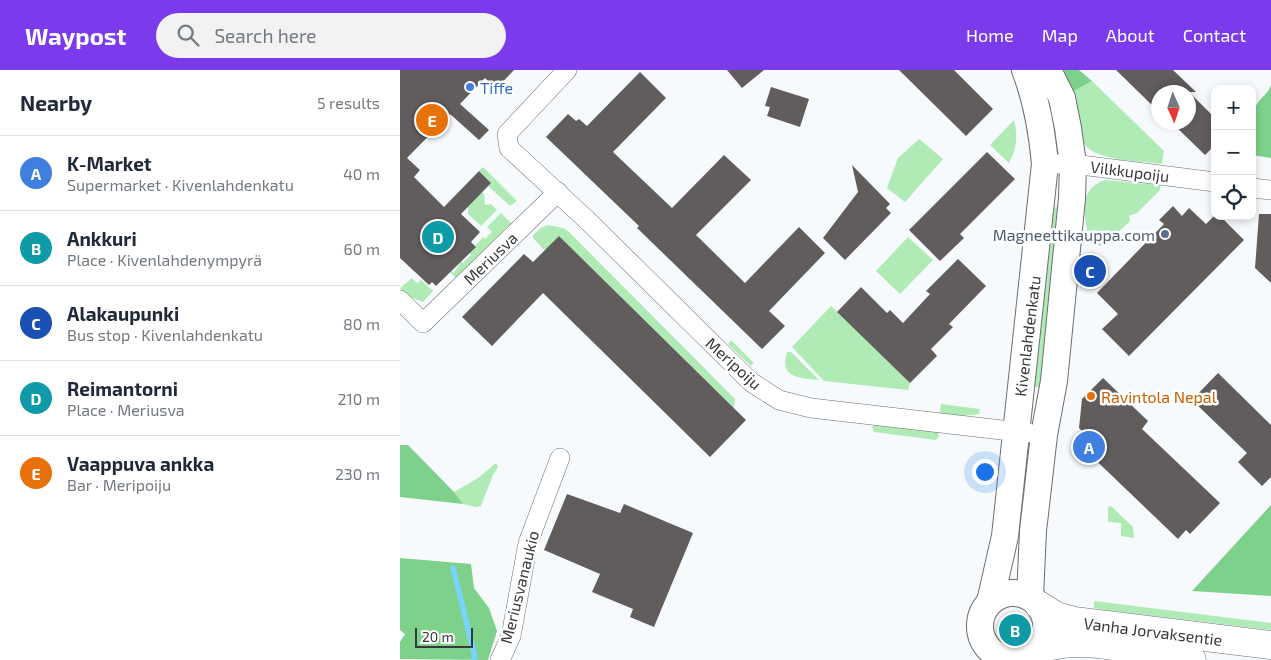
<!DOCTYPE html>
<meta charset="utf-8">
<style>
body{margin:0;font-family:"Exo 2",sans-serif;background:#f2f2f3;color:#1f2937}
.controls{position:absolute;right:15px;top:15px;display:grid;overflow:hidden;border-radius:10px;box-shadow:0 2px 8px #0003}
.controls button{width:45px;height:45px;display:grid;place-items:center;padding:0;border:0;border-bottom:1px solid #e0e1e3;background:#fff;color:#1f2937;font:25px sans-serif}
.compass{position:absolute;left:751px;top:15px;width:45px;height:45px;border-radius:50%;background:#fff;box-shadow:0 2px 8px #0003;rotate:177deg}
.scale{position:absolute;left:15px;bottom:12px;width:58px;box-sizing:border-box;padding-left:5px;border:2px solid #373839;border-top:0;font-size:14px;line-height:18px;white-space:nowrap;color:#373839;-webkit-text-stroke:4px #fff;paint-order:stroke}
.you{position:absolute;left:584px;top:401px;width:18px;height:18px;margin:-12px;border:4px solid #fff;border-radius:50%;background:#1a73e8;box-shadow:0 0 0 8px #1a73e833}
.badge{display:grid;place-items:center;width:32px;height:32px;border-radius:50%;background:#7c3aed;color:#fff;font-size:16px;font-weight:700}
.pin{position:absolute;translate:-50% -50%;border:2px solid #fff;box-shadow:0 1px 5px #0006}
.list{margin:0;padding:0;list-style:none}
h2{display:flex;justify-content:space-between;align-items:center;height:65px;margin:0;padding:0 20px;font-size:21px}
h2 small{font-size:16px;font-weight:400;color:#747a83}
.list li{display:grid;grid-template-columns:32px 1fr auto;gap:15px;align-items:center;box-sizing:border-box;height:75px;padding:0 20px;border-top:1px solid #e0e1e3}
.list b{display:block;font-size:19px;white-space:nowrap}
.list p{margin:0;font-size:16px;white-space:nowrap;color:#747a83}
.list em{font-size:16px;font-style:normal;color:#747a83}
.icon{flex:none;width:28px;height:28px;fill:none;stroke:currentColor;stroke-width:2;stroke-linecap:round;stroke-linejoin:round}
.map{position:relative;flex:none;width:871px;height:590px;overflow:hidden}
header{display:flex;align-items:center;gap:30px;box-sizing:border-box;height:70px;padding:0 25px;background:#7c3aed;color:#fff}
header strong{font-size:24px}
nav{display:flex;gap:28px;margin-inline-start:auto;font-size:18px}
.search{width:350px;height:45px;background:#f2f2f3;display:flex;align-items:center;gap:12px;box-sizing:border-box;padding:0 18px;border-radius:28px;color:#747a83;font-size:19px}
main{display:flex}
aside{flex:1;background:#fff}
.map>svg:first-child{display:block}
.green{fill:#b0ebb6}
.forest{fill:#7ed18a}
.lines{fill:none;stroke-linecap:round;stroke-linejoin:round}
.stream{stroke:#78d4fb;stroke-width:5.5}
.building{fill:#615d5c}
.street-casing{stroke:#6b6d70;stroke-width:20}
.secondary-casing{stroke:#6b6d70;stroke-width:28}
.primary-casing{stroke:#6b6d70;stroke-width:29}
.street{stroke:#fff;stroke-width:19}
.secondary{stroke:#fff;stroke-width:26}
.primary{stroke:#fff;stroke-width:28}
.shop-dot{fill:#3f7fe0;stroke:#fff;stroke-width:2}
.service-dot{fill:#5c6f8a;stroke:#fff;stroke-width:2}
.food-dot{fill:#e8710a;stroke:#fff;stroke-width:2}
.labels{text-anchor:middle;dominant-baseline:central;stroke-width:5;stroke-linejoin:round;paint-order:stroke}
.shop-label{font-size:16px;fill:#366cbe;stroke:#fff;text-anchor:start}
.street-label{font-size:16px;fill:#373839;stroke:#fff}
.service-label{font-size:16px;fill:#4e5e75;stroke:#fff;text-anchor:end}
.food-label{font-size:16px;fill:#c56008;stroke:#fff;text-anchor:start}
</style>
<header>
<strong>Waypost</strong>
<div class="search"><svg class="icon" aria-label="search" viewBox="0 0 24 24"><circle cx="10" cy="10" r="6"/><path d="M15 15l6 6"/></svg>Search here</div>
<nav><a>Home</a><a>Map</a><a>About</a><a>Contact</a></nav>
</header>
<main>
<aside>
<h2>Nearby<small>5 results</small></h2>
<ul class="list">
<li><span class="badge" style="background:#3f7fe0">A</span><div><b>K-Market</b><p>Supermarket · Kivenlahdenkatu</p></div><em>40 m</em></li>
<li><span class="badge" style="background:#0f9aa8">B</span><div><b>Ankkuri</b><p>Place · Kivenlahdenympyrä</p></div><em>60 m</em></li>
<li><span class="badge" style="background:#1a4fb4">C</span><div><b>Alakaupunki</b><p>Bus stop · Kivenlahdenkatu</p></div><em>80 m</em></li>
<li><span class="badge" style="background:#0f9aa8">D</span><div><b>Reimantorni</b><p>Place · Meriusva</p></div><em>210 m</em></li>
<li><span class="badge" style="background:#e8710a">E</span><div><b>Vaappuva ankka</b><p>Bar · Meripoiju</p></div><em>230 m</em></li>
</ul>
</aside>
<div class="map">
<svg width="871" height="590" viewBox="0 0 871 590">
<rect width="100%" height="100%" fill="#f7fafd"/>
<!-- green -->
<g class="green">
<path d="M692,11L764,81L762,94C743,91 697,91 685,75C675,62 673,39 669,24Z"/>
<path d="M614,50C618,67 617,78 609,93L590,75Z"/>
<path d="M519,69L543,89L505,132L487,118L498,88Z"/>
<path d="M83,97L117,131L110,136L88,116L91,113L79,101Z"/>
<path d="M705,110L760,115V120L737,143L729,146L730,151L712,168L706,163L700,169L704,176L694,175L695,166L688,165C684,142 678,120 705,110Z"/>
<path d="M77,118L84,124L85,135L91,134L97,140L81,156L68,144V138L64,134Z"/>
<path d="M657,137L661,139L645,318L632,317L653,138Z"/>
<path d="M101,143L113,155L59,211L50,202L52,201L54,203L61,191L63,193L71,185L69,183L83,167L85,169L92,162L87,157Z"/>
<path d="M149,155L163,158L168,161L335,329L334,338L159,166L145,181L133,168V165L142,157Z"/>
<path d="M508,167L533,190L500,224L476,201Z"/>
<path d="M12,208L17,213L21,210L33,221L23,232L8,226L0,218Z"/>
<path d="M431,236L510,313L508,320L424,311L392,277Z"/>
<path d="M331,270L354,293L351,296L328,274Z"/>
<path d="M387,282H391L419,310C399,308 379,308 387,282Z"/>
<path d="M541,334L580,339L579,344L562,346L540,343Z"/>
<path d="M475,354L537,361L539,366L536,370L474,362L472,357Z"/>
<path d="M96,393L98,397L93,405L81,436L76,437L63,434L54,422L78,408Z"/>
<path d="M711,436L733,457L734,468L721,466V453L708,452V437Z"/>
<path d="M694,531L871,553V560L705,540L694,538Z"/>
</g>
<!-- forest -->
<g class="forest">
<path d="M663,0H679L692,11L669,24Z"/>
<path d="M871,15V88L852,85C852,74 852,42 857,34C862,26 868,24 871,15Z"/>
<path d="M0,375H8L54,422L63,434L0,427Z"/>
<path d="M871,435V526L792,521Z"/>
<path d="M0,488L71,494L74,518L89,538L97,561L88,590L0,589V572L5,564L0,560Z"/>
</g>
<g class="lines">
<!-- stream -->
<path class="stream" d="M53,498L75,587L73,590"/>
</g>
<!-- building -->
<g class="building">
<path d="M0,0H114L96,19L85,8L60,34L89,60L79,70L50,44L7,88L20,100L14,107L44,137L79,101L91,113L61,144L80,162L71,172L76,177L36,216L32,212L29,215L0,188Z"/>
<path d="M327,0H364L342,18Z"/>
<path d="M499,0H554L593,39L566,66Z"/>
<path d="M716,0H773L796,22H789L815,48V75L805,85L771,52H788V22H758V41Z"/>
<path d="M240,2L266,28L213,82L272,138L324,85L351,110L296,165L345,213L399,157L425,183L369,241L385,256L362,279L237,158L239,156L146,67L168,44L176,51L179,49L187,56Z"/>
<path d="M371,17L409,29L400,57L367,46L370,37L365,36Z"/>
<path d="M587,82L615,109L560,164L564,168L540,191L509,160Z"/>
<path d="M452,95L490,134L486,138L491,143L445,190L423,168L458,122Z"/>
<path d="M773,136L782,146L789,138L806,154L815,145L820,146L844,170L729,286L702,259L718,244L697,223L764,154L759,150Z"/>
<path d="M859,144H871V213L855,198Z"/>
<path d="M159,166L346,350L310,387L143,223L92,276L62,247L124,184L133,192Z"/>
<path d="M558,189L586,216L549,254L553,257L531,279L537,286L510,313L437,242L461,217L487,243L490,240L503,253L530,224L526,221Z"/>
<path d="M818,303L871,355V407L862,416L838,392L847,383L792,330Z"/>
<path d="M703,308L748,351L742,359L820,433L790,464L786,460L778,469L682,377L690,369L679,358L682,329Z"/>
<path d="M167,424L220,443L224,434L293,463L254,557L230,547L233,539L192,522L200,504L144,480Z"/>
</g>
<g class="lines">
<!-- street casing -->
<g class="street-casing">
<g id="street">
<path d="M167,0L107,64L109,78L188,151L351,312L379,330L411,338L628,363"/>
<path d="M645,94H673L815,112"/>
<path d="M852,118L871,120"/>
<path d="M0,230L23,253L158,122"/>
<path d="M100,590L111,566L128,473L160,388"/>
</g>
</g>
<!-- secondary casing -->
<g class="secondary-casing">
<g id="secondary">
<circle cx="613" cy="556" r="33"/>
<path d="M630,527L633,461L644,365L654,311L672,128L673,94L668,58L662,28L648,0"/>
<path d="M590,532L605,466L645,94C642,61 637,31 625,0"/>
</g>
</g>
<!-- primary casing -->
<g class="primary-casing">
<g id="primary">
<path d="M639,535L656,546L674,551L871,575"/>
<path d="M637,580C686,562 742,584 792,590"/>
</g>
</g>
<!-- street -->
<use href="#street" class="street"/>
<!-- secondary -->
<use href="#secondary" class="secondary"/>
<!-- primary -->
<use href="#primary" class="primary"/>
</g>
<!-- markers -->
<circle class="shop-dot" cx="70" cy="17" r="5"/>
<circle class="service-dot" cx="765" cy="164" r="5"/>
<circle class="food-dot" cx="691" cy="326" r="5"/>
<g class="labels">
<!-- shop labels -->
<g class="shop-label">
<text x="80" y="17">Tiffe</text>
</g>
<!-- street labels -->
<g class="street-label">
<text transform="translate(730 101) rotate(7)">Vilkkupoiju</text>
<text transform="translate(90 188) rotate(-44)">Meriusva</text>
<text transform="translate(627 266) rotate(-83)">Kivenlahdenkatu</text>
<text transform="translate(334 293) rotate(42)">Meripoiju</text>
<text transform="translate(119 517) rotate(-76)">Meriusvanaukio</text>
<text transform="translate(753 561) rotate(7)">Vanha Jorvaksentie</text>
</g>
<!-- service labels -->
<g class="service-label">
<text x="755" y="164">Magneettikauppa.com</text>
</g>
<!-- food labels -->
<g class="food-label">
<text x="701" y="326">Ravintola Nepal</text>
</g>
</g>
</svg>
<div class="controls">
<button>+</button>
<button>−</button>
<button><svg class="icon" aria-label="locate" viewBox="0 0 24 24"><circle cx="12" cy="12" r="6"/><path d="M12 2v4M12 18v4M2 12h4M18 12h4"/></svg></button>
</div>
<svg class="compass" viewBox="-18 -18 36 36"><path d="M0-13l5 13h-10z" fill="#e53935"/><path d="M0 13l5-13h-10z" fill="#747a83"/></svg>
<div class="scale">20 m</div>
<div class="you"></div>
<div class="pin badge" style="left:689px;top:377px;background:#3f7fe0">A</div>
<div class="pin badge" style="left:615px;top:560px;background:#0f9aa8">B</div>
<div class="pin badge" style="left:690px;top:201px;background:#1a4fb4">C</div>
<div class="pin badge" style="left:38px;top:167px;background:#0f9aa8">D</div>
<div class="pin badge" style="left:32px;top:50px;background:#e8710a">E</div>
</div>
</main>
